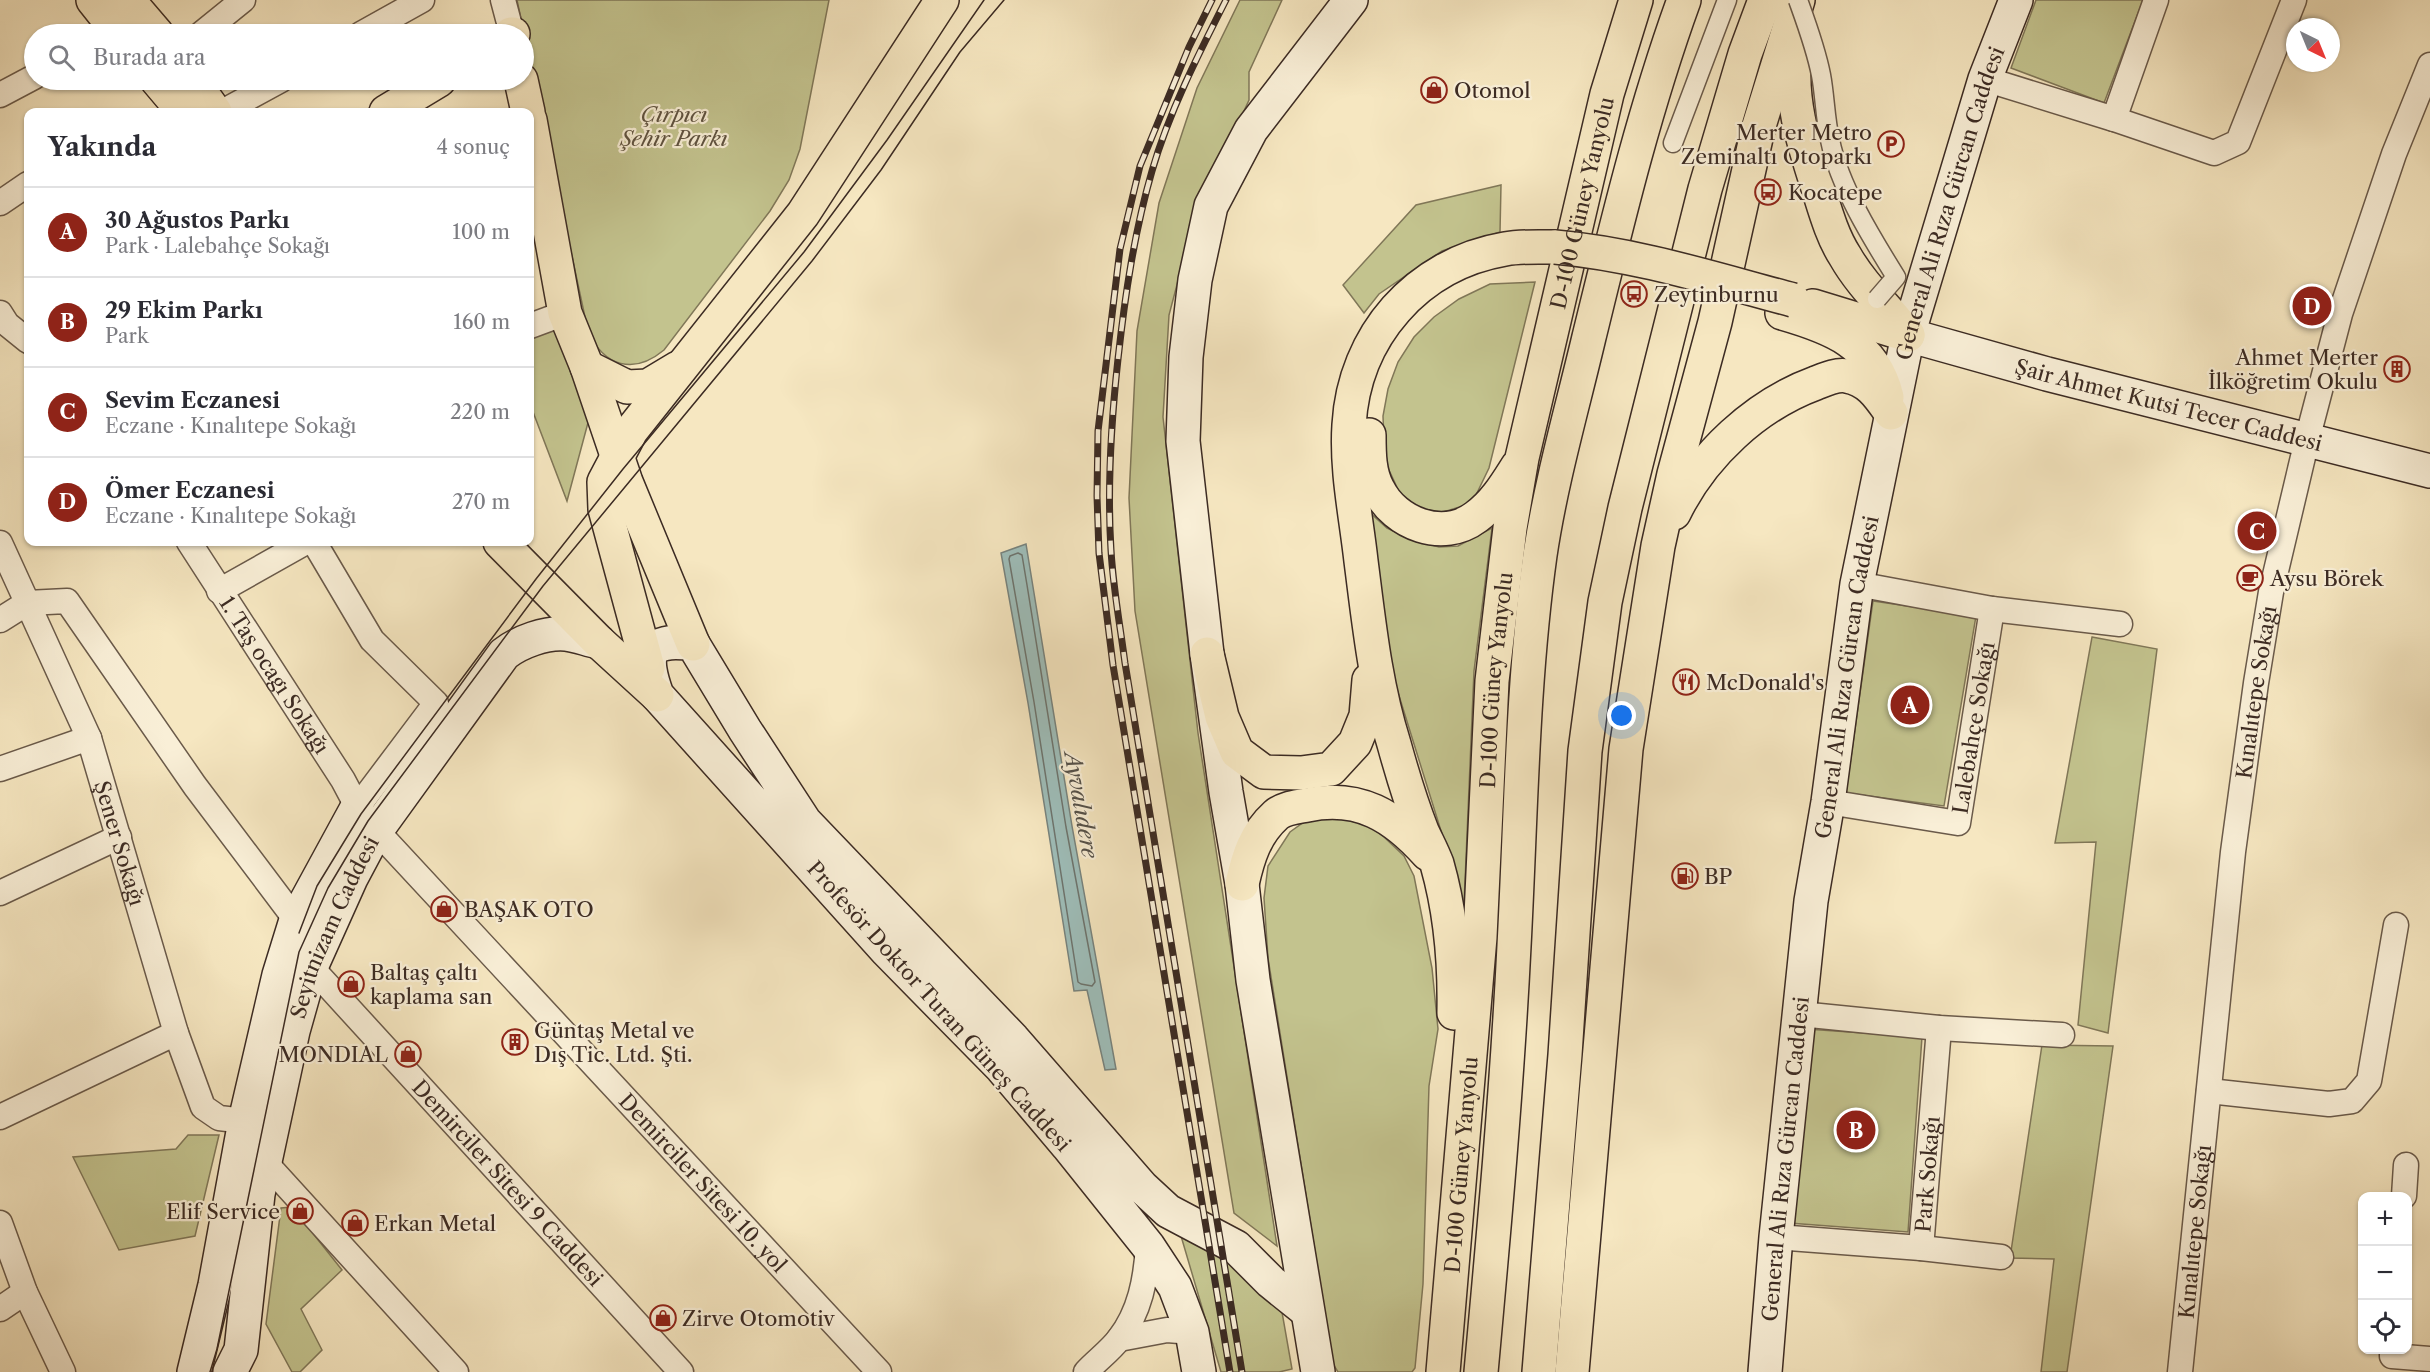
<!DOCTYPE html>
<html lang="tr">
<meta charset="utf-8">
<style>
body{margin:0;font-family:"Libre Caslon Text",serif;background:#f2f2f3;color:#2b2b33}
.controls{position:absolute;right:18px;bottom:18px;display:grid;overflow:hidden;border-radius:12px;box-shadow:0 2px 4px #0004}
.controls button{width:54px;height:54px;display:grid;place-items:center;padding:0;border:0;border-bottom:2px solid #e1e1e2;background:#fff;color:#2b2b33;font:30px sans-serif}
.compass{position:absolute;left:2286px;top:18px;width:54px;height:54px;border-radius:50%;background:#fff;box-shadow:0 2px 4px #0004;rotate:137deg}
.you{position:absolute;left:1622px;top:716px;width:21px;height:21px;margin:-15px;border:4px solid #fff;border-radius:50%;background:#1a73e8;box-shadow:0 0 0 9px #1a73e833}
.badge{display:grid;place-items:center;width:39px;height:39px;border-radius:50%;background:#8f2418;color:#fff;font-size:20px;font-weight:700}
.pin{position:absolute;translate:-50% -50%;border:3px solid #fff;box-shadow:0 2px 6px #0006}
.list{margin:0;padding:0;list-style:none}
h2{display:flex;justify-content:space-between;align-items:center;height:78px;margin:0;padding:0 24px;font-size:26px}
h2 small{font-size:20px;font-weight:400;color:#7c7c81}
.list li{display:grid;grid-template-columns:39px 1fr auto;gap:18px;align-items:center;box-sizing:border-box;height:90px;padding:0 24px;border-top:2px solid #e1e1e2}
.list b{display:block;font-size:22px;white-space:nowrap}
.list p{margin:0;font-size:20px;white-space:nowrap;color:#7c7c81}
.list em{font-size:20px;font-style:normal;color:#7c7c81}
.icon{flex:none;width:33px;height:33px;fill:none;stroke:currentColor;stroke-width:2;stroke-linecap:round;stroke-linejoin:round}
.map{position:relative;flex:none;width:2430px;height:1372px;overflow:hidden}
.search{position:absolute;background:#fff;box-shadow:0 2px 4px #0004;left:24px;top:24px;width:510px;height:66px;display:flex;align-items:center;gap:15px;box-sizing:border-box;padding:0 21px;border-radius:33px;color:#7c7c81;font-size:22px}
.panel{position:absolute;background:#fff;box-shadow:0 2px 4px #0004;left:24px;top:108px;width:510px;height:438px;border-radius:12px}
.map>svg:first-child{display:block}
.green{fill:#c3c38e;stroke:#807758;stroke-width:1.5}
.water{fill:#9ebeba;stroke:#77837e;stroke-width:1.5}
.lines{fill:none;stroke-linecap:round;stroke-linejoin:round}
.shore{stroke:#6d746e;stroke-width:1.5}
.pedestrian-casing{stroke:#6a5a4a;stroke-width:21}
.minor-casing{stroke:#6a5a4a;stroke-width:27}
.secondary-casing{stroke:#3c2b23;stroke-width:36}
.primary-casing{stroke:#3c2b23;stroke-width:36}
.trunk-casing{stroke:#3c2b23;stroke-width:36}
.pedestrian{stroke:#f9efd7;stroke-width:18}
.minor{stroke:#f9efd7;stroke-width:24}
.secondary{stroke:#f9efd7;stroke-width:33}
.primary{stroke:#f6e7c1;stroke-width:33}
.trunk{stroke:#f6e7c1;stroke-width:33}
.tram{stroke:#3c2b23;stroke-width:1.5}
.rail-casing{stroke:#3c2b23;stroke-width:7}
.rail{stroke:#f9efd7;stroke-width:4.5;stroke-dasharray:14;stroke-linecap:butt}
.pedestrian-bridge-casing{stroke:#6a5a4a;stroke-width:21;stroke-linecap:butt}
.primary-bridge-casing{stroke:#3c2b23;stroke-width:36;stroke-linecap:butt}
.pedestrian-bridge{stroke:#f9efd7;stroke-width:18}
.primary-bridge{stroke:#f6e7c1;stroke-width:33}
.labels{text-anchor:middle;dominant-baseline:central;stroke-width:4.5;stroke-linejoin:round;paint-order:stroke}
.poi-label{font-size:21px;fill:#3c2b23;stroke:#f9efd7;text-anchor:start}
.park-label{font-size:21px;font-style:italic;fill:#5e513e;stroke:#f9efd7}
.street-label{font-size:21px;fill:#3c2b23;stroke:#f9efd7}
.water-label{font-size:22px;font-style:italic;fill:#545049;stroke:#f9efd7}
</style>
<div class="map">
<svg width="2430" height="1372" viewBox="0 0 2430 1372">
<rect width="100%" height="100%" fill="#f6e7c1"/>
<filter id="stains"><feTurbulence type="fractalNoise" baseFrequency=".00333" numOctaves="4"/><feColorMatrix values="0 0 0 0 .2 0 0 0 0 .09 0 0 0 0 .02 0 0 0 .5 -.17"/></filter>
<radialGradient id="worn" r=".72"><stop offset=".6" stop-color="#630" stop-opacity="0"/><stop offset="1" stop-color="#630" stop-opacity=".3"/></radialGradient>
<!-- green -->
<g class="green">
<path d="M517,0H829L800,149L789,180L770,211L664,350C634,375 604,367 588,331Z"/>
<path d="M1240,0H1282L1249,72V100L1194,220L1169,315L1163,417L1198,733L1277,1246L1234,1213L1135,611L1129,498L1137,331L1159,203L1197,88Z"/>
<path d="M2036,0H2143L2104,103L2011,68Z"/>
<path d="M1501,185L1500,232L1442,251L1379,294L1364,313L1343,285L1416,205Z"/>
<path d="M1535,282L1489,468L1475,497L1466,505L1440,513L1427,512L1403,500L1388,468L1384,442L1383,416L1388,389L1398,362L1414,337L1434,317L1459,299L1490,284Z"/>
<path d="M560,324L593,404L567,501L530,404V333Z"/>
<path d="M1367,510L1387,528L1413,540L1439,547L1458,546L1492,528L1474,671L1464,905L1396,686L1375,580Z"/>
<path d="M1873,601L1976,616L1944,806L1846,793Z"/>
<path d="M2092,637L2157,649L2108,1033L2078,1025L2096,842L2055,843Z"/>
<path d="M1338,817L1365,823L1384,837L1404,856L1414,876L1432,968L1438,1029L1429,1086L1423,1284L1415,1368L1412,1372H1338L1333,1364L1268,958L1264,898L1268,866L1290,832L1304,822Z"/>
<path d="M1806,1029L1922,1037L1908,1232L1789,1223Z"/>
<path d="M2042,1045L2113,1046L2067,1372H2041L2054,1259L2010,1258Z"/>
<path d="M188,1135H219L195,1236L119,1250L73,1157L176,1149Z"/>
<path d="M292,1207L342,1270L301,1309L322,1350L300,1372H292L266,1324L281,1208Z"/>
<path d="M1181,1236L1221,1252L1282,1312L1292,1369L1279,1372H1221Z"/>
</g>
<!-- water -->
<path class="water" d="M1026,544L1072,826L1116,1069L1105,1070L1087,990L1074,991L1028,703L1001,553Z"/>
<g class="lines">
<!-- shore -->
<path class="shore" d="M1018,553L1022,555L1027,585L1066,827L1095,982L1092,986L1081,984L1078,982L1034,702L1009,559L1010,556Z"/>
<!-- pedestrian casing -->
<g class="pedestrian-casing">
<path id="pedestrian" d="M1673,143L1727,0"/>
</g>
<!-- minor casing -->
<g class="minor-casing">
<g id="minor">
<path d="M503,0L512,34"/>
<path d="M201,34L243,0"/>
<path d="M361,34L422,0"/>
<path d="M1985,79L2114,119L2214,153L2238,142L2294,0"/>
<path d="M0,95L34,77"/>
<path d="M222,112L281,80"/>
<path d="M2114,119L2156,0"/>
<path d="M0,203L28,184"/>
<path d="M0,313L7,324L28,341"/>
<path d="M530,326L565,313"/>
<path id="s1" d="M189,542L343,780L361,814L879,1372"/>
<path d="M314,542L372,640L436,703L357,808"/>
<path id="s2" d="M0,543L89,738L176,1033L203,1107L219,1118L245,1121"/>
<path d="M1857,584L1992,609L2120,624"/>
<path d="M219,591L306,542"/>
<path d="M0,620L27,603L67,601L195,786L296,920"/>
<path d="M0,769L89,738"/>
<path id="s3" d="M1828,802L1958,823L1992,609"/>
<path d="M0,893L119,837"/>
<path id="s4" d="M311,967L681,1372"/>
<path d="M1800,1014L1939,1028L2062,1035"/>
<path d="M2209,1091L2329,1104L2352,1101L2369,1081L2396,925"/>
<path d="M0,1117L176,1033"/>
<path d="M264,1161L456,1372"/>
<path d="M2404,1196L2406,1165"/>
<path d="M0,1223L25,1292L63,1372"/>
<path d="M1776,1237L1921,1248L2001,1257"/>
<path id="s5" d="M1921,1248L1939,1028"/>
<path d="M0,1309L25,1292"/>
<path d="M1119,1339L1167,1330L1192,1332"/>
<path d="M2392,1350V1356L2430,1359"/>
<path d="M1086,1372C1096,1361 1110,1351 1119,1339C1140,1312 1146,1279 1148,1246"/>
<path id="s6" d="M2180,1372L2233,852L2256,683L2271,592L2307,440L2340,314L2394,154L2430,65"/>
</g>
</g>
<!-- secondary casing -->
<g class="secondary-casing">
<g id="secondary">
<path id="s7" d="M1908,335L2047,374L2430,471"/>
<path d="M194,1372L215,1285L245,1121L279,975L296,920L357,808"/>
<path id="s8" d="M230,1372L241,1350L258,1194L293,1031L311,967L351,878L376,831L504,654C519,642 546,632 566,634C577,635 588,640 599,642"/>
<path d="M1199,1372L1192,1332L1175,1287L1148,1246L1068,1146L1002,1068L887,951L657,695C643,656 645,637 693,644L745,730L805,822L1013,1039L1142,1187L1168,1211L1236,1247L1271,1282L1307,1311"/>
<path d="M1318,1372L1253,980L1242,884L1226,792L1207,654L1183,441L1186,357L1195,280L1211,206L1251,130L1351,0"/>
<path id="s9" d="M1765,1372L1776,1237L1811,901L1828,802L1857,584L1908,335L1985,79L2016,0"/>
</g>
</g>
<!-- primary casing -->
<g class="primary-casing">
<g id="primary">
<path d="M93,0L120,34"/>
<path d="M128,0L157,34"/>
<path d="M511,34H513"/>
<path d="M1796,48C1788,96 1803,142 1818,188C1825,210 1832,236 1845,256C1862,286 1888,309 1908,335"/>
<path d="M157,80L184,112"/>
<path d="M192,80L215,112"/>
<path d="M521,80L528,112"/>
<path d="M386,112L439,80"/>
<path d="M530,120L565,313L587,367L626,482L693,644"/>
<path d="M1813,306L1908,335"/>
<path d="M1782,313C1831,327 1874,343 1887,397"/>
<path d="M587,367L627,387L648,386L678,368"/>
<path d="M1369,435C1369,453 1369,473 1378,489C1395,524 1443,542 1476,517C1494,504 1505,486 1517,467"/>
<path d="M1674,513C1702,455 1756,405 1816,383C1826,379 1837,374 1847,376C1869,380 1879,396 1891,413"/>
<path d="M500,542L599,642L657,695"/>
<path d="M1207,654L1222,717L1237,752L1264,772L1301,773L1331,769L1355,743L1366,716L1369,680"/>
<path d="M648,668L605,509L604,482L631,431L803,214L942,0"/>
<path d="M1242,884C1248,857 1255,834 1276,815C1284,808 1297,807 1307,805C1359,794 1394,816 1428,854"/>
<path d="M1454,1013C1455,962 1451,913 1437,864C1433,853 1427,842 1422,831C1411,803 1402,773 1394,744C1375,684 1369,623 1361,561C1356,516 1346,470 1349,425C1354,336 1417,264 1505,249C1522,246 1538,247 1555,247"/>
<path id="s10" d="M1443,1372L1480,937L1492,681L1510,528L1522,458L1607,94L1636,0"/>
<path d="M1572,1372L1626,749L1658,546L1674,474L1715,322L1758,129L1798,0"/>
</g>
</g>
<!-- trunk casing -->
<g class="trunk-casing">
<g id="trunk">
<path d="M1481,1372C1494,1230 1507,1088 1514,946C1521,816 1522,684 1540,555C1551,481 1572,409 1589,337C1617,223 1644,110 1684,0"/>
<path d="M1539,1372L1565,1055L1585,751L1605,602L1625,508L1705,189L1745,54L1765,0"/>
</g>
</g>
<!-- pedestrian -->
<use href="#pedestrian" class="pedestrian"/>
<!-- minor -->
<use href="#minor" class="minor"/>
<!-- secondary -->
<use href="#secondary" class="secondary"/>
<!-- primary -->
<use href="#primary" class="primary"/>
<!-- trunk -->
<use href="#trunk" class="trunk"/>
<!-- tram -->
<g class="tram">
<path d="M299,933L317,886L361,814L536,579L623,469L804,252L887,140L984,0"/>
<path d="M210,1372L217,1349L299,952L328,888L368,821L543,586L812,261L881,170L960,52L1004,0"/>
</g>
<!-- rail casing -->
<g class="rail-casing">
<g id="rail">
<path d="M1212,0L1189,47L1140,166L1120,249L1098,431L1097,496L1099,553L1113,665L1230,1372"/>
<path d="M1226,0C1198,55 1169,112 1152,171C1134,233 1125,296 1118,359C1111,423 1107,486 1111,550C1113,587 1120,625 1125,663L1242,1372"/>
</g>
</g>
<!-- rail -->
<use href="#rail" class="rail"/>
<!-- pedestrian-bridge casing -->
<g class="pedestrian-bridge-casing">
<path id="pedestrian-bridge" d="M1798,0C1807,25 1816,49 1821,75C1825,96 1825,118 1830,140C1839,185 1871,237 1896,277L1877,299"/>
</g>
<!-- primary-bridge casing -->
<g class="primary-bridge-casing">
<path id="primary-bridge" d="M1555,247C1636,254 1714,279 1793,300"/>
</g>
<!-- pedestrian-bridge -->
<use href="#pedestrian-bridge" class="pedestrian-bridge"/>
<!-- primary-bridge -->
<use href="#primary-bridge" class="primary-bridge"/>
</g>
<!-- icons -->
<defs>
<g id="shop-ring" transform="scale(1.35)"><circle r="9.5" fill="#f9efd7" stroke="#8f2418" stroke-width="1.5"/><path d="M-5-2.5h2.3a2.7 3.5 0 0 1 5.4 0H5L5.5 6h-11ZM-1.5-2.5h3a1.5 2.3 0 0 0-3 0Z" fill="#8f2418"/></g>
<g id="parking-ring" transform="scale(1.35)"><circle r="9.5" fill="#f9efd7" stroke="#8f2418" stroke-width="1.5"/><path d="M-3.5-5.5H1a3.5 3.5 0 0 1 0 7H-1V5.5H-3.5ZM-1-3.4V-.6H.8a1.4 1.4 0 0 0 0-2.8Z" fill="#8f2418"/></g>
<g id="bus-ring" transform="scale(1.35)"><circle r="9.5" fill="#f9efd7" stroke="#8f2418" stroke-width="1.5"/><path d="M-5-6H5V4H4V6H2V4H-2V6H-4V4H-5ZM-3.5-4V0h7V-4ZM-3.5 1.2v1.5H-2V1.2ZM2 1.2v1.5H3.5V1.2Z" fill="#8f2418"/></g>
<g id="building-ring" transform="scale(1.35)"><circle r="9.5" fill="#f9efd7" stroke="#8f2418" stroke-width="1.5"/><path d="M-4-6H4V6H1V3H-1V6H-4ZM-2.5-4.3h1.7v1.8h-1.7ZM.8-4.3h1.7v1.8H.8ZM-2.5-1h1.7V.8h-1.7ZM.8-1h1.7V.8H.8Z" fill="#8f2418"/></g>
<g id="cafe-ring" transform="scale(1.35)"><circle r="9.5" fill="#f9efd7" stroke="#8f2418" stroke-width="1.5"/><path d="M-5.5-4.5H6V0H3Q3 3.5 0 3.5H-2.5Q-5.5 3.5-5.5 0ZM3-3.2v2h1.7v-2ZM-6 4.5H4V6H-6Z" fill="#8f2418"/></g>
<g id="restaurant-ring" transform="scale(1.35)"><circle r="9.5" fill="#f9efd7" stroke="#8f2418" stroke-width="1.5"/><path d="M-5-6h1v4h1v-4h1v4h1v-4h1v5L-1.5 .5V6h-2V.5L-5-1ZM5-6V6H3V1.5H1.5Q1.5-4 5-6Z" fill="#8f2418"/></g>
<g id="fuel-ring" transform="scale(1.35)"><circle r="9.5" fill="#f9efd7" stroke="#8f2418" stroke-width="1.5"/><path d="M-5.5-6h7V0h2V4h1.3V-2.5L3-4.5l.8-.8L6-3V5H2.5V1h-1V6h-7ZM-4.2-4.7v3.2H.2V-4.7Z" fill="#8f2418"/></g>
</defs>
<g fill-rule="evenodd">
<use href="#shop-ring" x="1434" y="90"/>
<use href="#parking-ring" x="1891" y="144"/>
<use href="#bus-ring" x="1768" y="192"/>
<use href="#bus-ring" x="1634" y="294"/>
<use href="#building-ring" x="2397" y="369"/>
<use href="#cafe-ring" x="2250" y="578"/>
<use href="#restaurant-ring" x="1686" y="682"/>
<use href="#fuel-ring" x="1685" y="876"/>
<use href="#shop-ring" x="444" y="909"/>
<use href="#shop-ring" x="351" y="984"/>
<use href="#building-ring" x="515" y="1042"/>
<use href="#shop-ring" x="408" y="1054"/>
<use href="#shop-ring" x="300" y="1211"/>
<use href="#shop-ring" x="355" y="1223"/>
<use href="#shop-ring" x="663" y="1318"/>
</g>
<g class="labels">
<!-- poi labels -->
<g class="poi-label">
<text x="1454" y="90">Otomol</text>
<text x="1872" y="132" text-anchor="end">Merter Metro<tspan x="1872" dy="24">Zeminaltı Otoparkı</tspan></text>
<text x="1788" y="192">Kocatepe</text>
<text x="1654" y="294">Zeytinburnu</text>
<text x="2378" y="357" text-anchor="end">Ahmet Merter<tspan x="2378" dy="24">İlköğretim Okulu</tspan></text>
<text x="2270" y="578">Aysu Börek</text>
<text x="1706" y="682">McDonald's</text>
<text x="1704" y="876">BP</text>
<text x="464" y="909">BAŞAK OTO</text>
<text x="370" y="972">Baltaş çaltı<tspan x="370" dy="24">kaplama san</tspan></text>
<text x="534" y="1030">Güntaş Metal ve<tspan x="534" dy="24">Dış Tic. Ltd. Şti.</tspan></text>
<text x="388" y="1054" text-anchor="end">MONDIAL</text>
<text x="280" y="1211" text-anchor="end">Elif Service</text>
<text x="374" y="1223">Erkan Metal</text>
<text x="682" y="1318">Zirve Otomotiv</text>
</g>
<!-- park labels -->
<g class="park-label">
<text x="674" y="114">Çırpıcı<tspan x="674" dy="24">Şehir Parkı</tspan></text>
</g>
<!-- street labels -->
<g class="street-label">
<text stroke="none"><textPath href="#s10" startOffset="1180">D-100 Güney Yanyolu</textPath></text>
<text stroke="none"><textPath href="#s9" startOffset="1186">General Ali Rıza Gürcan Caddesi</textPath></text>
<text stroke="none"><textPath href="#s7" startOffset="270">Şair Ahmet Kutsi Tecer Caddesi</textPath></text>
<text stroke="none"><textPath href="#s1" startOffset="158">1. Taş ocagı Sokağı</textPath></text>
<text stroke="none"><textPath href="#s9" startOffset="700">General Ali Rıza Gürcan Caddesi</textPath></text>
<text stroke="none"><textPath href="#s10" startOffset="694">D-100 Güney Yanyolu</textPath></text>
<text stroke="none"><textPath href="#s6" startOffset="684">Kınalıtepe Sokağı</textPath></text>
<text stroke="none"><textPath href="#s3" startOffset="228">Lalebahçe Sokağı</textPath></text>
<text stroke="none"><textPath href="#s2" startOffset="324">Şener Sokağı</textPath></text>
<text stroke="none"><textPath href="#s8" startOffset="460">Seyitnizam Caddesi</textPath></text>
<text transform="translate(939 1006) rotate(48)">Profesör Doktor Turan Güneş Caddesi</text>
<text stroke="none"><textPath href="#s9" startOffset="214">General Ali Rıza Gürcan Caddesi</textPath></text>
<text stroke="none"><textPath href="#s10" startOffset="208">D-100 Güney Yanyolu</textPath></text>
<text stroke="none"><textPath href="#s5" startOffset="74">Park Sokağı</textPath></text>
<text stroke="none"><textPath href="#s4" startOffset="292">Demirciler Sitesi 9 Caddesi</textPath></text>
<text stroke="none"><textPath href="#s1" startOffset="825">Demirciler Sitesi 10. yol</textPath></text>
<text stroke="none"><textPath href="#s6" startOffset="141">Kınalıtepe Sokağı</textPath></text>
</g>
<!-- water labels -->
<g class="water-label">
<text transform="translate(1081 805) rotate(80)">Ayvalıdere</text>
</g>
</g>
<rect width="100%" height="100%" filter="url(#stains)"/>
<rect width="100%" height="100%" fill="url(#worn)"/>
</svg>
<div class="controls">
<button>+</button>
<button>−</button>
<button><svg class="icon" aria-label="locate" viewBox="0 0 24 24"><circle cx="12" cy="12" r="6"/><path d="M12 2v4M12 18v4M2 12h4M18 12h4"/></svg></button>
</div>
<svg class="compass" viewBox="-18 -18 36 36"><path d="M0-13l5 13h-10z" fill="#e53935"/><path d="M0 13l5-13h-10z" fill="#7c7c81"/></svg>
<div class="you"></div>
<div class="pin badge" style="left:1910px;top:705px">A</div>
<div class="pin badge" style="left:1856px;top:1130px">B</div>
<div class="pin badge" style="left:2257px;top:531px">C</div>
<div class="pin badge" style="left:2312px;top:306px">D</div>
<div class="search"><svg class="icon" aria-label="search" viewBox="0 0 24 24"><circle cx="10" cy="10" r="6"/><path d="M15 15l6 6"/></svg>Burada ara</div>
<section class="panel">
<h2>Yakında<small>4 sonuç</small></h2>
<ul class="list">
<li><span class="badge">A</span><div><b>30 Ağustos Parkı</b><p>Park · Lalebahçe Sokağı</p></div><em>100 m</em></li>
<li><span class="badge">B</span><div><b>29 Ekim Parkı</b><p>Park</p></div><em>160 m</em></li>
<li><span class="badge">C</span><div><b>Sevim Eczanesi</b><p>Eczane · Kınalıtepe Sokağı</p></div><em>220 m</em></li>
<li><span class="badge">D</span><div><b>Ömer Eczanesi</b><p>Eczane · Kınalıtepe Sokağı</p></div><em>270 m</em></li>
</ul>
</section>
</div>
